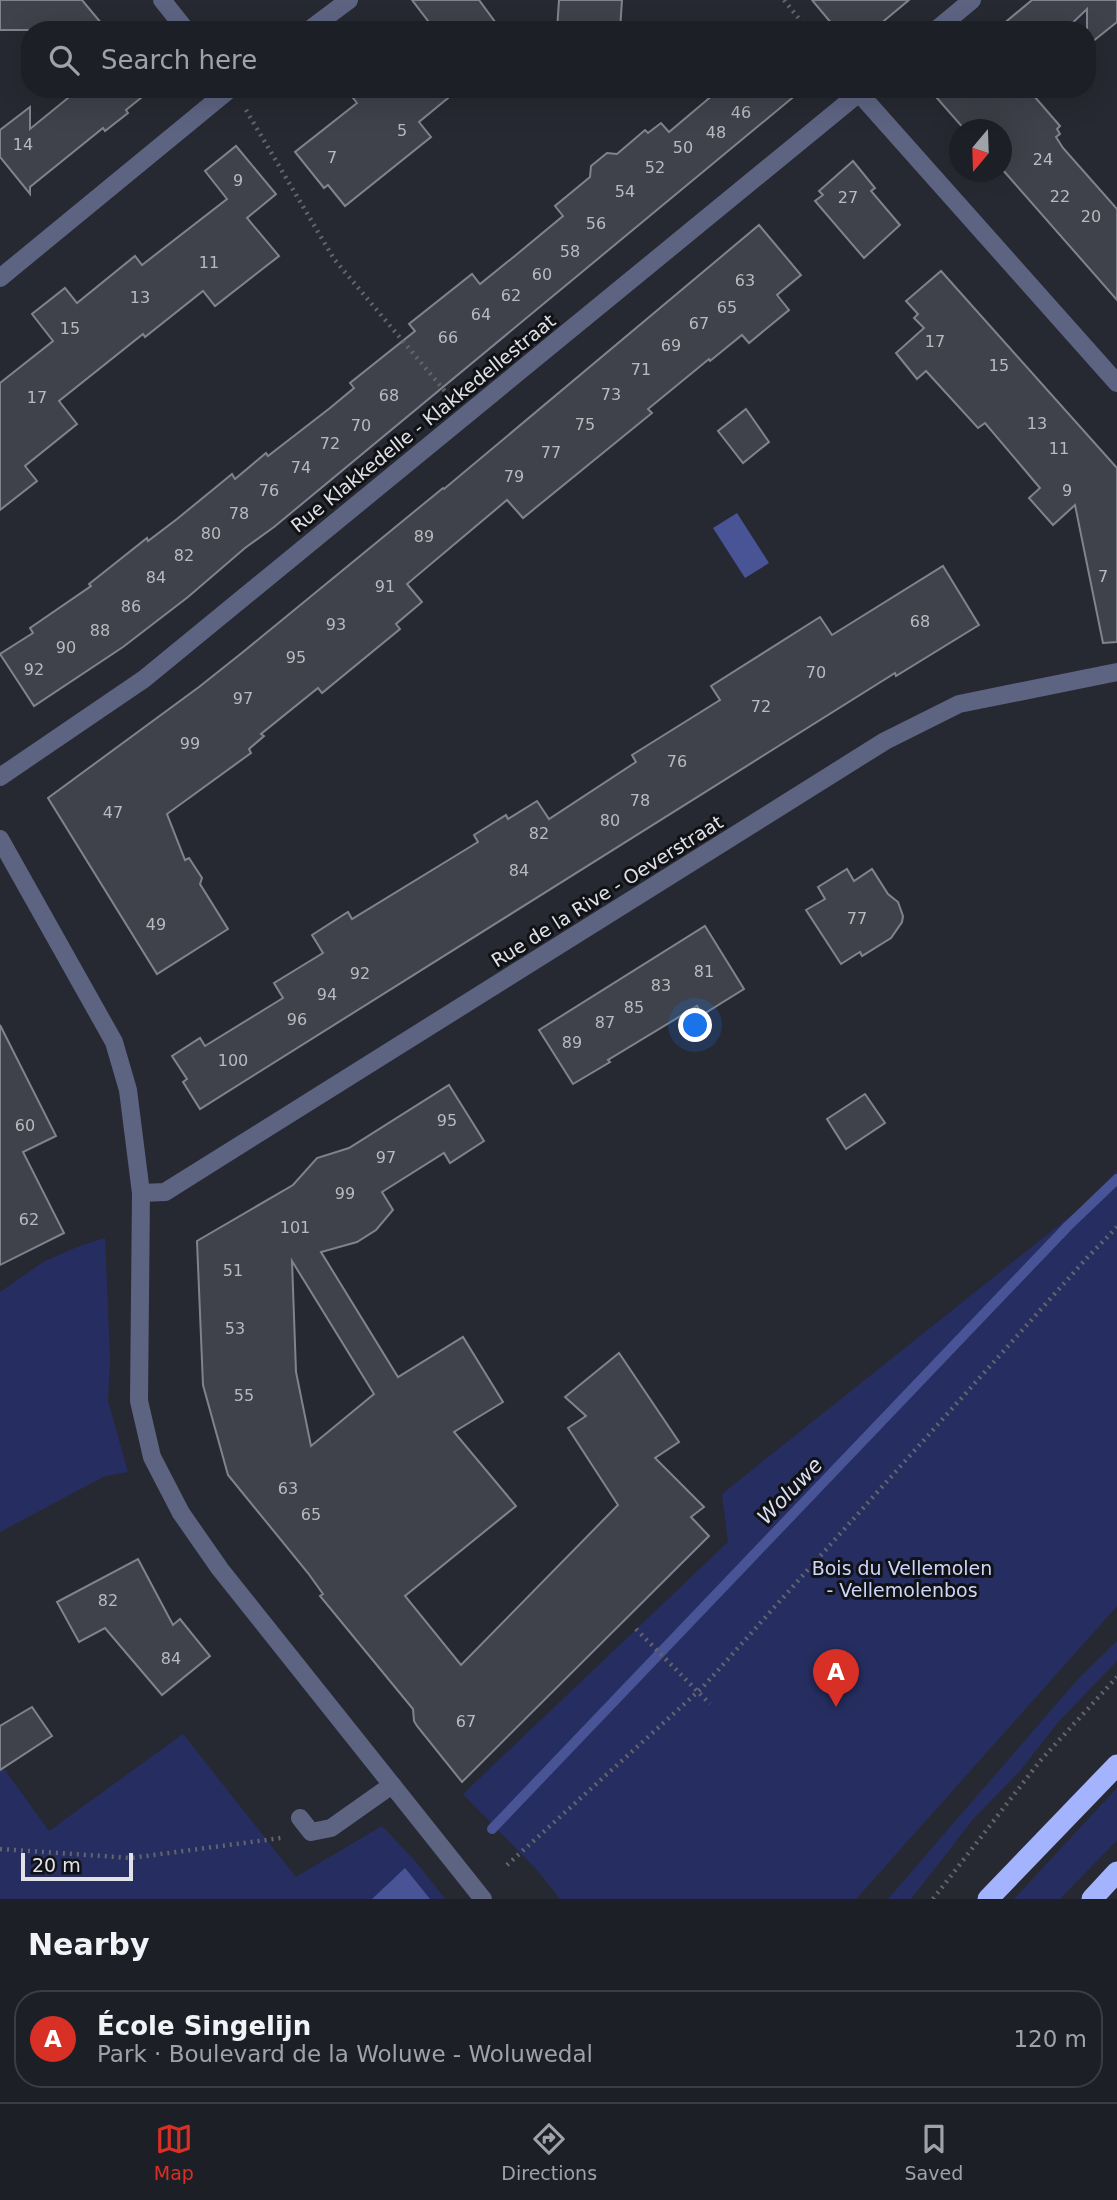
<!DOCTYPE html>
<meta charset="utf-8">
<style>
body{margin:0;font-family:"DejaVu Sans",sans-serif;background:#25272e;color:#f1f3f6}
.compass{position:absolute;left:949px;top:119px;width:63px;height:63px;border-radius:50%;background:#1d1f26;box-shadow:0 7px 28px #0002;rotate:199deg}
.scale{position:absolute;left:21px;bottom:18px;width:112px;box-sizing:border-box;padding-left:7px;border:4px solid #e0e2e8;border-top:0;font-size:19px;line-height:24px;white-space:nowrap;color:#e0e2e8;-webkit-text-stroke:5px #111216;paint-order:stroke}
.you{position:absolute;left:696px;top:1026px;width:24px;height:24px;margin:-18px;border:5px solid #fff;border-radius:50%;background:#1a73e8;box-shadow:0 0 0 10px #1a73e833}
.badge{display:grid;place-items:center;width:46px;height:46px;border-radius:50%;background:#d93025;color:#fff;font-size:23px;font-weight:700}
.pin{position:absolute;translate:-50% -58px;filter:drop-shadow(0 2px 4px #0008)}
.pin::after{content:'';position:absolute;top:37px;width:24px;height:21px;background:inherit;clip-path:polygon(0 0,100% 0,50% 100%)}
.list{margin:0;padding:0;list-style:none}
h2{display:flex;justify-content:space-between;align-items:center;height:91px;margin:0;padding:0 28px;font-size:30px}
h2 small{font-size:23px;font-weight:400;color:#a0a2a7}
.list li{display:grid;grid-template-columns:46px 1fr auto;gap:21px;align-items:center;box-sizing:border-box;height:98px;margin:0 14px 14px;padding:0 14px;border:2px solid #3b3d43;border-radius:28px}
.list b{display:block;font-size:26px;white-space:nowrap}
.list p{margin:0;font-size:23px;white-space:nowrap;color:#a0a2a7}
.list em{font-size:23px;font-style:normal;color:#a0a2a7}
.icon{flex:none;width:38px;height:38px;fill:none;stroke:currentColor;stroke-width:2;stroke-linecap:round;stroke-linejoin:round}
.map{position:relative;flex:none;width:1117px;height:1899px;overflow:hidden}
.search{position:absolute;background:#1d1f26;box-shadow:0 7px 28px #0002;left:21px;right:21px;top:21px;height:77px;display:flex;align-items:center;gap:18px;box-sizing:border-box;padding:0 24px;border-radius:28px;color:#a0a2a7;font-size:26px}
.sheet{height:203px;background:#1d1f26}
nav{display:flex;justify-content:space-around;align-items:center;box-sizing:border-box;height:98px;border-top:2px solid #3b3d43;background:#1d1f26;font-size:19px;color:#a0a2a7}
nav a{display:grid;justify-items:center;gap:4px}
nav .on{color:#d93025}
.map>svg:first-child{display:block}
.green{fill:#262e61}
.water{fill:#485496}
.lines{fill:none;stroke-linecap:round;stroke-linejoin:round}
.stream{stroke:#485496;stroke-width:10}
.building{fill:#3f414b;stroke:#80838e;stroke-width:2;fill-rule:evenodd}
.path{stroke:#63656d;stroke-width:4.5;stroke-dasharray:2 5;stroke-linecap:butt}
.lane{stroke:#5d6482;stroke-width:18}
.street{stroke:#5d6482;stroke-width:18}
.highway{stroke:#a3b3fd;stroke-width:21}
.path-bridge{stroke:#63656d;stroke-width:4.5;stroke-dasharray:2 5;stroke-linecap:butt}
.labels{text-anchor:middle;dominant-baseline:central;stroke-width:6;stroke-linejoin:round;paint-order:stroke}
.number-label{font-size:16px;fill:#b8bac1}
.street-label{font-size:19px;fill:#e0e2e8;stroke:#111216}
.park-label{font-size:19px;fill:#ccd6fd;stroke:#111216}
.water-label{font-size:21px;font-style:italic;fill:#d9def2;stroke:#111216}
</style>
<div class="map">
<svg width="1117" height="1899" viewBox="0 0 1117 1899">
<rect width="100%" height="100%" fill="#272932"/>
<!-- green -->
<g class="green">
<path d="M1117,1171V1606L856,1899H560L538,1871L463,1794L728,1542L722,1494L1078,1210Z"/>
<path d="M105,1238L110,1359L108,1401L128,1472L105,1476L0,1532V1292L45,1261L77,1247Z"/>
<path d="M1117,1641V1661L1060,1720L1019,1772L974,1818L911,1899H888L1078,1679Z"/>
<path d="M183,1734L296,1877L382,1826L416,1862L445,1899H0V1763L49,1831Z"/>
<path d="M1117,1788V1840L1060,1899H1014Z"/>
</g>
<!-- water -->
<g class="water">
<path d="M737,513L769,563L745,578L713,528Z"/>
<path d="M405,1868L430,1899H372Z"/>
</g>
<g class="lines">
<!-- stream -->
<path class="stream" d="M492,1829L1068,1226L1117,1179"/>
</g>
<!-- building -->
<g class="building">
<path d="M0,0H82L107,30H0Z"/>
<path d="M412,0H479L501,30H435Z"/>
<path d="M559,0H622L620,30H557Z"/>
<path d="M812,0H909L873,30H837Z"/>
<path d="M1032,0H1117V22L1087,46V9L1065,30H996Z"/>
<path d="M79,89H152L126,110L128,113L105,131L103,128L30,187V194L0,157V130L30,107V129Z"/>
<path d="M346,89H459L419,122L431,137L345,206L328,185L324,188L295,152L357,103Z"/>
<path d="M720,89H803L274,527L245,548L188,597L123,647L34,706L0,654L33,633L30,628L91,586L89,584L147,538L148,541L177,519L232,474L235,479L266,453L268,456L330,408L354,388L350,383L415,331L409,324L472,274L480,284L516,255L563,216L555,206L590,177L591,166L607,153L617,154L645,130L648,133L661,123L669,132Z"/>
<path d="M929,89H1028L1060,126L1057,129L1060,134L1056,137L1063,148L1117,209V300L1002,169V130H965Z"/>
<path d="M236,146L276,194L247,218L279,256L215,306L203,291L145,337L143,334L59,401L77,424L25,466L37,481L0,510V383L53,341L32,314L65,288L77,303L135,256L142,265L227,199L205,171Z"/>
<path d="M853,161L875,188L871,191L900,225L864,258L815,201L823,195L819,191Z"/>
<path d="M759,225L801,275L777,295L789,310L749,343L742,335L710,361L709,359L648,409L652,413L523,518L507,500L407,584L422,602L396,624L400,629L322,693L318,688L261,734L264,736L249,749L251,753L167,814L185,860L189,858L202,878L200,884L228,929L157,974L48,798L199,687L243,652L443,488L444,489Z"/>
<path d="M941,271L1117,468V642L1103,643L1075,505L1053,525L1029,498L1040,488L985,423L978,428L926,371L917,379L896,353L924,328L914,318L918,314L906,301Z"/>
<path d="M746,409L769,442L743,463L718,431Z"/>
<path d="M943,566L979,625L896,676L895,673L200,1109L183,1082L187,1079L172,1056L200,1038L205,1046L283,998L274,983L323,953L312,935L348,912L352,919L478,842L474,835L506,815L508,819L537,801L549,819L636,762L632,755L720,700L711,686L820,617L832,635Z"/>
<path d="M847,869L854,881L872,869L888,894L898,902L903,916L902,922L891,938L862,956L860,952L841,964L806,910L825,899L818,887Z"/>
<path d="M705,926L744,989L702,1015L697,1006L608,1060L610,1062L573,1084L539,1030Z"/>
<path d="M0,1025L56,1136L23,1152L64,1233L0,1265Z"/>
<path d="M449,1085L484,1141L450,1163L444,1153L382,1192L393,1210L376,1230L357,1242L321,1252L398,1377L463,1337L503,1402L454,1432L516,1506L405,1596L461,1665L618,1505L568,1428L586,1416L565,1397L619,1353L679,1442L655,1458L704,1507L691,1517L709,1536L462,1782L417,1726L414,1721L413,1709L320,1596L323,1594L308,1573L228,1475L203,1385L197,1241L293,1185L317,1158L349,1148ZM292,1261L374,1394L311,1446L296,1372Z"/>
<path d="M865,1094L885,1123L846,1149L827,1119Z"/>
<path d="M138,1559L173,1625L180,1619L210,1656L162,1695L105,1628L79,1642L57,1602Z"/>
<path d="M32,1707L52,1736L0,1770V1726Z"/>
</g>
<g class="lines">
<!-- path -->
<g class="path">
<path d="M784,0L808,30"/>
<path d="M246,110L334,259L449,396"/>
<path d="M0,1849L131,1858L281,1838"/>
<path d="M507,1865L703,1687L1085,1260L1117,1227"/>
<path d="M933,1899L1040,1761L1117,1677"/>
</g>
<!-- lane -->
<path class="lane" d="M300,1818L311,1832L331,1828L392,1785"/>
<!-- street -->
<g class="street">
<path d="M162,0L186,30"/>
<path d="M309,30L349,0"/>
<path d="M936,30L972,0"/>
<path d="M859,93L1117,383"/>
<path d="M0,278L230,89"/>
<path d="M0,777L144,679L864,89"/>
<path d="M0,839L114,1042L128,1090L141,1193L139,1401L152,1457L181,1513L220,1569L483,1899"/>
<path d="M141,1193L165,1192L885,741L959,704L1117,672"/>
</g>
<!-- highway -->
<g class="highway">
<path d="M988,1899L1117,1765"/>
<path d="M1092,1899L1117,1872"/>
</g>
<!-- path-bridge -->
<path class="path-bridge" d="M636,1629L710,1704"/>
</g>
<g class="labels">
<!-- number labels -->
<g class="number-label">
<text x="741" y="112">46</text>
<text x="402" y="130">5</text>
<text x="716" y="132">48</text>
<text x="23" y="144">14</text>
<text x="683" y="147">50</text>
<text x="332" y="157">7</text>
<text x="1043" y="159">24</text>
<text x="655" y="167">52</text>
<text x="238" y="180">9</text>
<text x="625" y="191">54</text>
<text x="1060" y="196">22</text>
<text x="848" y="197">27</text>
<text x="1091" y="216">20</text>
<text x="596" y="223">56</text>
<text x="570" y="251">58</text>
<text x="209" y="262">11</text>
<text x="542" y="274">60</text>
<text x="745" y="280">63</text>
<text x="511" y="295">62</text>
<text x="140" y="297">13</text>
<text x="727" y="307">65</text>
<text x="481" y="314">64</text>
<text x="699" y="323">67</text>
<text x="70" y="328">15</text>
<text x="448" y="337">66</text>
<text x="935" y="341">17</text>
<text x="671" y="345">69</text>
<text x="999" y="365">15</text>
<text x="641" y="369">71</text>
<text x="611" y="394">73</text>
<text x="389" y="395">68</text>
<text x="37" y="397">17</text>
<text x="1037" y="423">13</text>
<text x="585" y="424">75</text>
<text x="361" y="425">70</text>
<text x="330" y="443">72</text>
<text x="1059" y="448">11</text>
<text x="551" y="452">77</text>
<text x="301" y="467">74</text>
<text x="514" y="476">79</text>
<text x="269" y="490">76</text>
<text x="1067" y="490">9</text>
<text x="239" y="513">78</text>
<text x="211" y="533">80</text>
<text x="424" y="536">89</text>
<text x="184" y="555">82</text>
<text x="1103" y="576">7</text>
<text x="156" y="577">84</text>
<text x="385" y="586">91</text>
<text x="131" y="606">86</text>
<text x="920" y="621">68</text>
<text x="336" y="624">93</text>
<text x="100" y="630">88</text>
<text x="66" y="647">90</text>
<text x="296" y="657">95</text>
<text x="34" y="669">92</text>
<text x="816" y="672">70</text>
<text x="243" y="698">97</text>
<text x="761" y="706">72</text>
<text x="190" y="743">99</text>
<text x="677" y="761">76</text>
<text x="640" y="800">78</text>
<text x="113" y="812">47</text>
<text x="610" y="820">80</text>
<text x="539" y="833">82</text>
<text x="519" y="870">84</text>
<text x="857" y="918">77</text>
<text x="156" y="924">49</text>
<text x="704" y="971">81</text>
<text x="360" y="973">92</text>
<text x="661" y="985">83</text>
<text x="327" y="994">94</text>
<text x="634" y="1007">85</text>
<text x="297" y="1019">96</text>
<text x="605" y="1022">87</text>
<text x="572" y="1042">89</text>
<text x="233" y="1060">100</text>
<text x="447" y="1120">95</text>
<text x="25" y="1125">60</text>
<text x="386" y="1157">97</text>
<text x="345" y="1193">99</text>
<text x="29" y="1219">62</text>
<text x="295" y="1227">101</text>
<text x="233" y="1270">51</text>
<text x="235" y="1328">53</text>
<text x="244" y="1395">55</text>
<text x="288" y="1488">63</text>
<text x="311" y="1514">65</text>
<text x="108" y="1600">82</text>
<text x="171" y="1658">84</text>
<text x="466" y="1721">67</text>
</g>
<!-- street labels -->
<g class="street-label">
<text transform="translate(423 423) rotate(-39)">Rue Klakkedelle - Klakkedellestraat</text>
<text transform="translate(607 891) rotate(-32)">Rue de la Rive - Oeverstraat</text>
</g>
<!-- park labels -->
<g class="park-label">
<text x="902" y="1568">Bois du Vellemolen<tspan x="902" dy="22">- Vellemolenbos</tspan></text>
</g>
<!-- water labels -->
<g class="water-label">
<text transform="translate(790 1491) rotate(-46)">Woluwe</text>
</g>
</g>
</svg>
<svg class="compass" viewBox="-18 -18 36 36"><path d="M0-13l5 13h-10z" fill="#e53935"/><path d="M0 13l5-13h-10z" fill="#a0a2a7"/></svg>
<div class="scale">20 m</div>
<div class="you"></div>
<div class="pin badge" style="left:836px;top:1707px">A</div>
<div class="search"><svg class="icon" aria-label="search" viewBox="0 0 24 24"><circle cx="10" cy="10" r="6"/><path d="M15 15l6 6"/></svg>Search here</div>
</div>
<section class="sheet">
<h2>Nearby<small></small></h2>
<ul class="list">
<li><span class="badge">A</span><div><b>École Singelijn</b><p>Park · Boulevard de la Woluwe - Woluwedal</p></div><em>120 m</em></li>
</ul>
</section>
<nav>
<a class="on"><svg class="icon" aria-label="map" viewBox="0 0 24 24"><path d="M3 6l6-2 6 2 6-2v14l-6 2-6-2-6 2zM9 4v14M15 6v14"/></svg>Map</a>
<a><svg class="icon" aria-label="directions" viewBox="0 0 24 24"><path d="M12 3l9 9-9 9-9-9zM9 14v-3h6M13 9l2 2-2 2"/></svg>Directions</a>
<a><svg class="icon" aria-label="saved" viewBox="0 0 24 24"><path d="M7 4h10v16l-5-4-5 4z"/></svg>Saved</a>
</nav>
